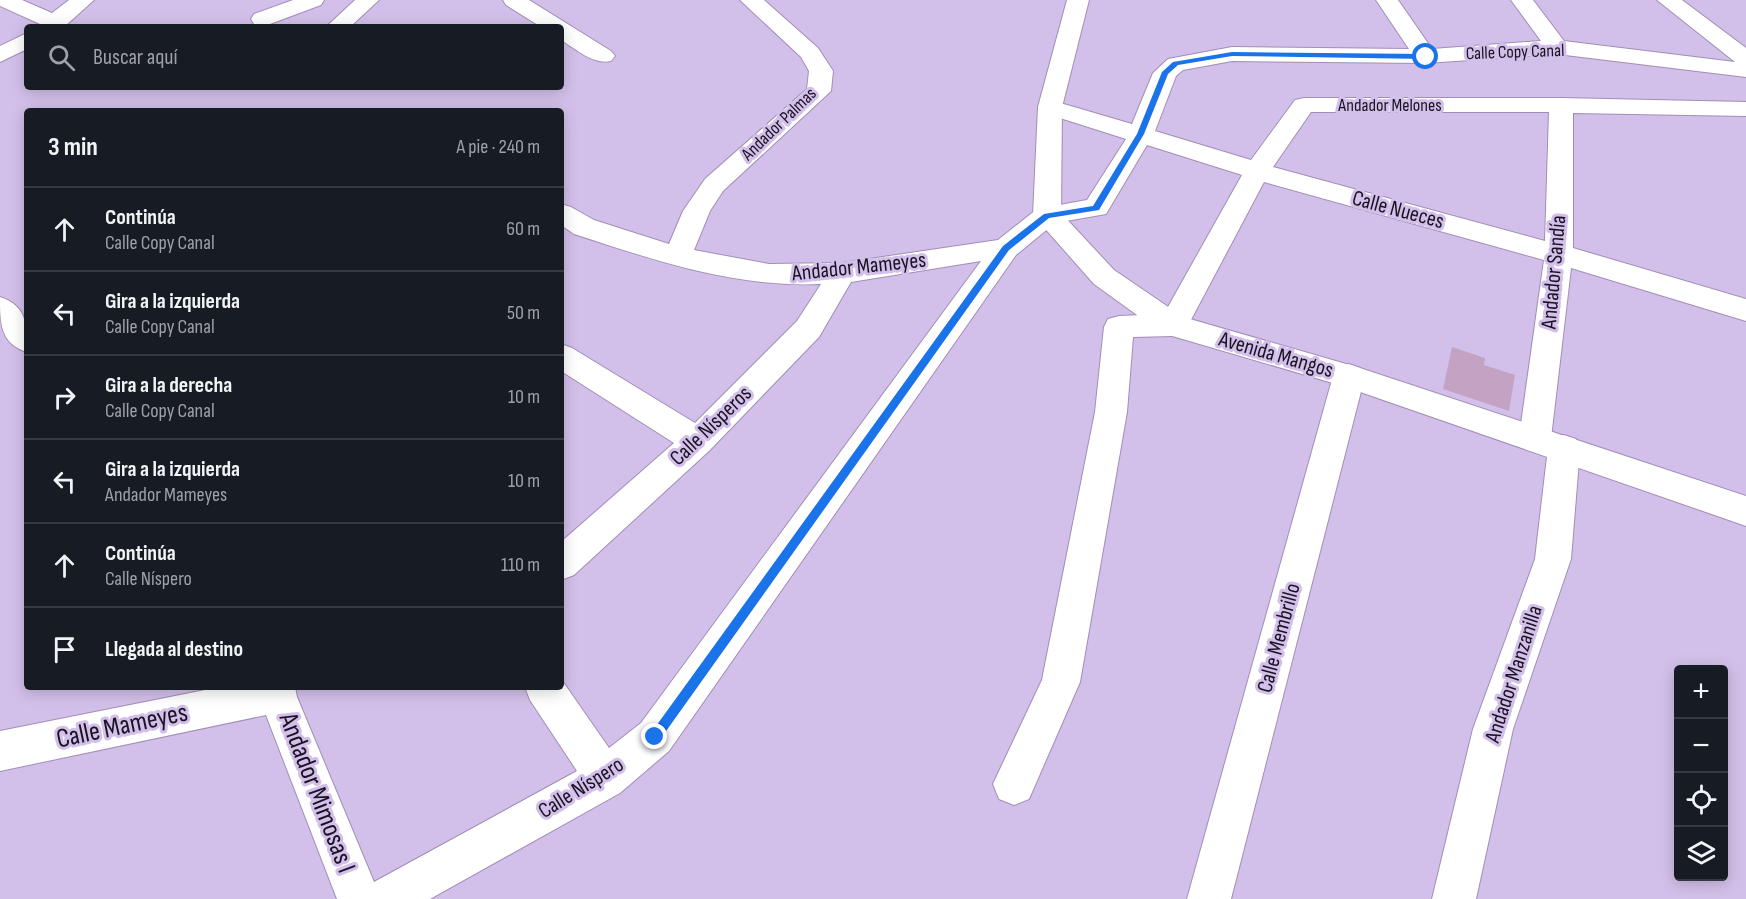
<!DOCTYPE html>
<html lang="es">
<meta charset="utf-8">
<style>
body{margin:0;font-family:"Sofia Sans Condensed",sans-serif;background:#20242c;color:#f1f3f6}
.controls{position:absolute;right:18px;bottom:18px;display:grid;overflow:hidden;border-radius:6px;box-shadow:0 3px 15px #0003}
.controls button{width:54px;height:54px;display:grid;place-items:center;padding:0;border:0;border-bottom:2px solid #363941;background:#171b24;color:#f1f3f6;font:30px sans-serif}
.stop{position:absolute;width:18px;height:18px;margin:-14px;border:4px solid #1a73e8;border-radius:50%;background:#fff}
.stop.end{background:#1a73e8;border-color:#fff;box-shadow:0 2px 6px #0008}
.list{margin:0;padding:0;list-style:none}
h2{display:flex;justify-content:space-between;align-items:center;height:78px;margin:0;padding:0 24px;font-size:26px}
h2 small{font-size:20px;font-weight:400;color:#9ea1a6}
.list li{display:grid;grid-template-columns:39px 1fr auto;gap:18px;align-items:center;box-sizing:border-box;height:84px;padding:0 24px;border-top:2px solid #363941}
.list b{display:block;font-size:22px;white-space:nowrap}
.list p{margin:0;font-size:20px;white-space:nowrap;color:#9ea1a6}
.list em{font-size:20px;font-style:normal;color:#9ea1a6}
.icon{flex:none;width:33px;height:33px;fill:none;stroke:currentColor;stroke-width:2;stroke-linecap:round;stroke-linejoin:round}
.map{position:relative;flex:none;width:1746px;height:899px;overflow:hidden}
.search{position:absolute;background:#171b24;box-shadow:0 3px 15px #0003;left:24px;top:24px;width:540px;height:66px;display:flex;align-items:center;gap:15px;box-sizing:border-box;padding:0 21px;border-radius:6px;color:#9ea1a6;font-size:22px}
.panel{position:absolute;background:#171b24;box-shadow:0 3px 15px #0003;left:24px;top:108px;width:540px;height:582px;border-radius:6px}
.map>svg:first-child{display:block}
.building{fill:#c3a2c4}
.lines{fill:none;stroke-linecap:round;stroke-linejoin:round}
.street-casing{stroke:#a08eb6;stroke-width:2}
.secondary-casing{stroke:#a08eb6;stroke-width:2}
.street{fill:#fff;fill-rule:evenodd}
.secondary{fill:#fff;fill-rule:evenodd}
.route{fill:#1a73e8}
.labels{text-anchor:middle;dominant-baseline:central;stroke-width:6;stroke-linejoin:round;paint-order:stroke}
.far-street-label{font-size:18px;fill:#191221;stroke:#d3c0ea}
.street-label{font-size:22px;fill:#191221;stroke:#d3c0ea}
.near-street-label{font-size:27px;fill:#191221;stroke:#d3c0ea}
</style>
<div class="map">
<svg width="1746" height="899" viewBox="0 0 1746 899">
<rect width="100%" height="100%" fill="#d3c0ea"/>
<!-- building -->
<path class="building" d="M1452,347L1485,358L1484,365L1515,375L1509,411L1443,389Z"/>
<g class="lines">
<!-- street casing -->
<g class="street-casing">
<g id="street">
<path d="M0,0H22L52,13L69,0H94L64,27H38L40,24L0,6Z"/>
<path d="M293,0H324L321,5L270,24L262,26L254,24L251,19L254,14Z"/>
<path d="M355,0H379L350,27H326Z"/>
<path d="M503,0H529L611,51L615,56L611,61C593,65 576,49 561,40V27H541L506,5Z"/>
<path d="M740,0H764L818,48L833,71L831,91L723,191L710,211L694,250L769,264L842,263L998,240L1037,209L1087,200L1126,139L1041,112L1038,107L1041,102L1050,100L1132,124L1153,73L1168,59L1232,47L1409,49L1376,0H1398L1432,49L1541,41L1511,0H1533L1564,41L1735,62L1657,0H1682L1746,48V77L1557,54L1426,63L1232,61L1183,70L1176,76L1155,131L1251,160L1295,100L1304,98H1561L1746,102V116L1573,113V248L1746,299V321L1571,268L1551,438L1547,447L1535,451L1523,447L1519,438L1544,260L1264,182L1184,333L1173,336L1133,337L1127,412L1080,682L1029,799L1014,805L999,799L993,784L1042,680L1095,412L1104,327L1108,319L1119,316L1164,314L1242,175L1147,145L1106,214L1055,223L1016,255L669,751L620,793L430,899H337L266,715L0,771V731L220,687H295L297,697L374,882L577,771L530,700L525,687H561V679L609,748L641,723L981,261L851,282L819,337L710,450L574,575L561,580V542L674,443L561,371V344L572,348L695,423L797,321L821,284C735,288 654,260 574,234L561,225V204L571,207L594,220L669,244L683,211L705,179L807,89L809,71L801,57ZM1311,112H1549L1545,241L1273,167Z"/>
<path d="M27,33V49L0,62V46Z"/>
<path d="M0,297C28,306 27,327 27,352C0,344 0,322 0,297Z"/>
<path d="M1349,364L1360,368L1365,376L1231,899H1187L1333,376L1338,368Z"/>
<path d="M1564,435L1576,439L1580,448L1571,559L1513,729L1476,899H1432L1473,729L1535,559L1548,448L1552,439Z"/>
</g>
</g>
<!-- secondary casing -->
<g class="secondary-casing">
<path id="secondary" d="M1067,0H1089L1062,107L1061,213L1114,270L1183,317L1360,368L1746,496V526L1343,386L1162,333L1094,284L1033,215L1038,107Z"/>
</g>
<!-- street -->
<use href="#street" class="street"/>
<!-- secondary -->
<use href="#secondary" class="secondary"/>
</g>
<!-- route -->
<path class="route" d="M1232,52L1426,54L1429,57L1426,59L1232,56L1178,65L1168,74L1144,134L1099,210L1049,218L1009,250L659,741H651V733L1003,246L1044,214L1093,206L1137,134L1162,72L1173,62Z"/>
<g class="labels">
<!-- far-street labels -->
<g class="far-street-label">
<text transform="translate(1515 52) rotate(-2)">Calle Copy Canal</text>
<text x="1390" y="105">Andador Melones</text>
<text transform="translate(779 124) rotate(-44)">Andador Palmas</text>
</g>
<!-- street labels -->
<g class="street-label">
<text transform="translate(1398 210) rotate(15)">Calle Nueces</text>
<text transform="translate(859 267) rotate(-6)">Andador Mameyes</text>
<text transform="translate(1554 272) rotate(-85)">Andador Sandía</text>
<text transform="translate(1276 355) rotate(16)">Avenida Mangos</text>
<text transform="translate(711 426) rotate(-44)">Calle Nísperos</text>
<text transform="translate(1279 638) rotate(-75)">Calle Membrillo</text>
<text transform="translate(1514 674) rotate(-72)">Andador Manzanilla</text>
<text transform="translate(581 788) rotate(-32)">Calle Níspero</text>
</g>
<!-- near-street labels -->
<g class="near-street-label">
<text transform="translate(122 726) rotate(-12)">Calle Mameyes</text>
<text transform="translate(317 793) rotate(69)">Andador Mimosas I</text>
</g>
</g>
</svg>
<div class="controls">
<button>+</button>
<button>−</button>
<button><svg class="icon" aria-label="locate" viewBox="0 0 24 24"><circle cx="12" cy="12" r="6"/><path d="M12 2v4M12 18v4M2 12h4M18 12h4"/></svg></button>
<button><svg class="icon" aria-label="layers" viewBox="0 0 24 24"><path d="M12 4l9 5-9 5-9-5zM3 14l9 5 9-5"/></svg></button>
</div>
<div class="stop" style="left:1426px;top:57px"></div>
<div class="stop end" style="left:655px;top:737px"></div>
<div class="search"><svg class="icon" aria-label="search" viewBox="0 0 24 24"><circle cx="10" cy="10" r="6"/><path d="M15 15l6 6"/></svg>Buscar aquí</div>
<section class="panel">
<h2>3 min<small>A pie · 240 m</small></h2>
<ul class="list">
<li><svg class="icon" aria-label="ahead" viewBox="0 0 24 24"><path d="M12 20V5M6 11l6-6 6 6"/></svg><div><b>Continúa</b><p>Calle Copy Canal</p></div><em>60 m</em></li>
<li><svg class="icon" aria-label="left" viewBox="0 0 24 24"><path d="M17 20v-9H6M10 6l-5 5 5 5"/></svg><div><b>Gira a la izquierda</b><p>Calle Copy Canal</p></div><em>50 m</em></li>
<li><svg class="icon" aria-label="right" viewBox="0 0 24 24"><path d="M7 20v-9h11M14 6l5 5-5 5"/></svg><div><b>Gira a la derecha</b><p>Calle Copy Canal</p></div><em>10 m</em></li>
<li><svg class="icon" aria-label="left" viewBox="0 0 24 24"><path d="M17 20v-9H6M10 6l-5 5 5 5"/></svg><div><b>Gira a la izquierda</b><p>Andador Mameyes</p></div><em>10 m</em></li>
<li><svg class="icon" aria-label="ahead" viewBox="0 0 24 24"><path d="M12 20V5M6 11l6-6 6 6"/></svg><div><b>Continúa</b><p>Calle Níspero</p></div><em>110 m</em></li>
<li><svg class="icon" aria-label="arrive" viewBox="0 0 24 24"><path d="M6 21V4h12l-3 4 3 4H6"/></svg><div><b>Llegada al destino</b></div></li>
</ul>
</section>
</div>
